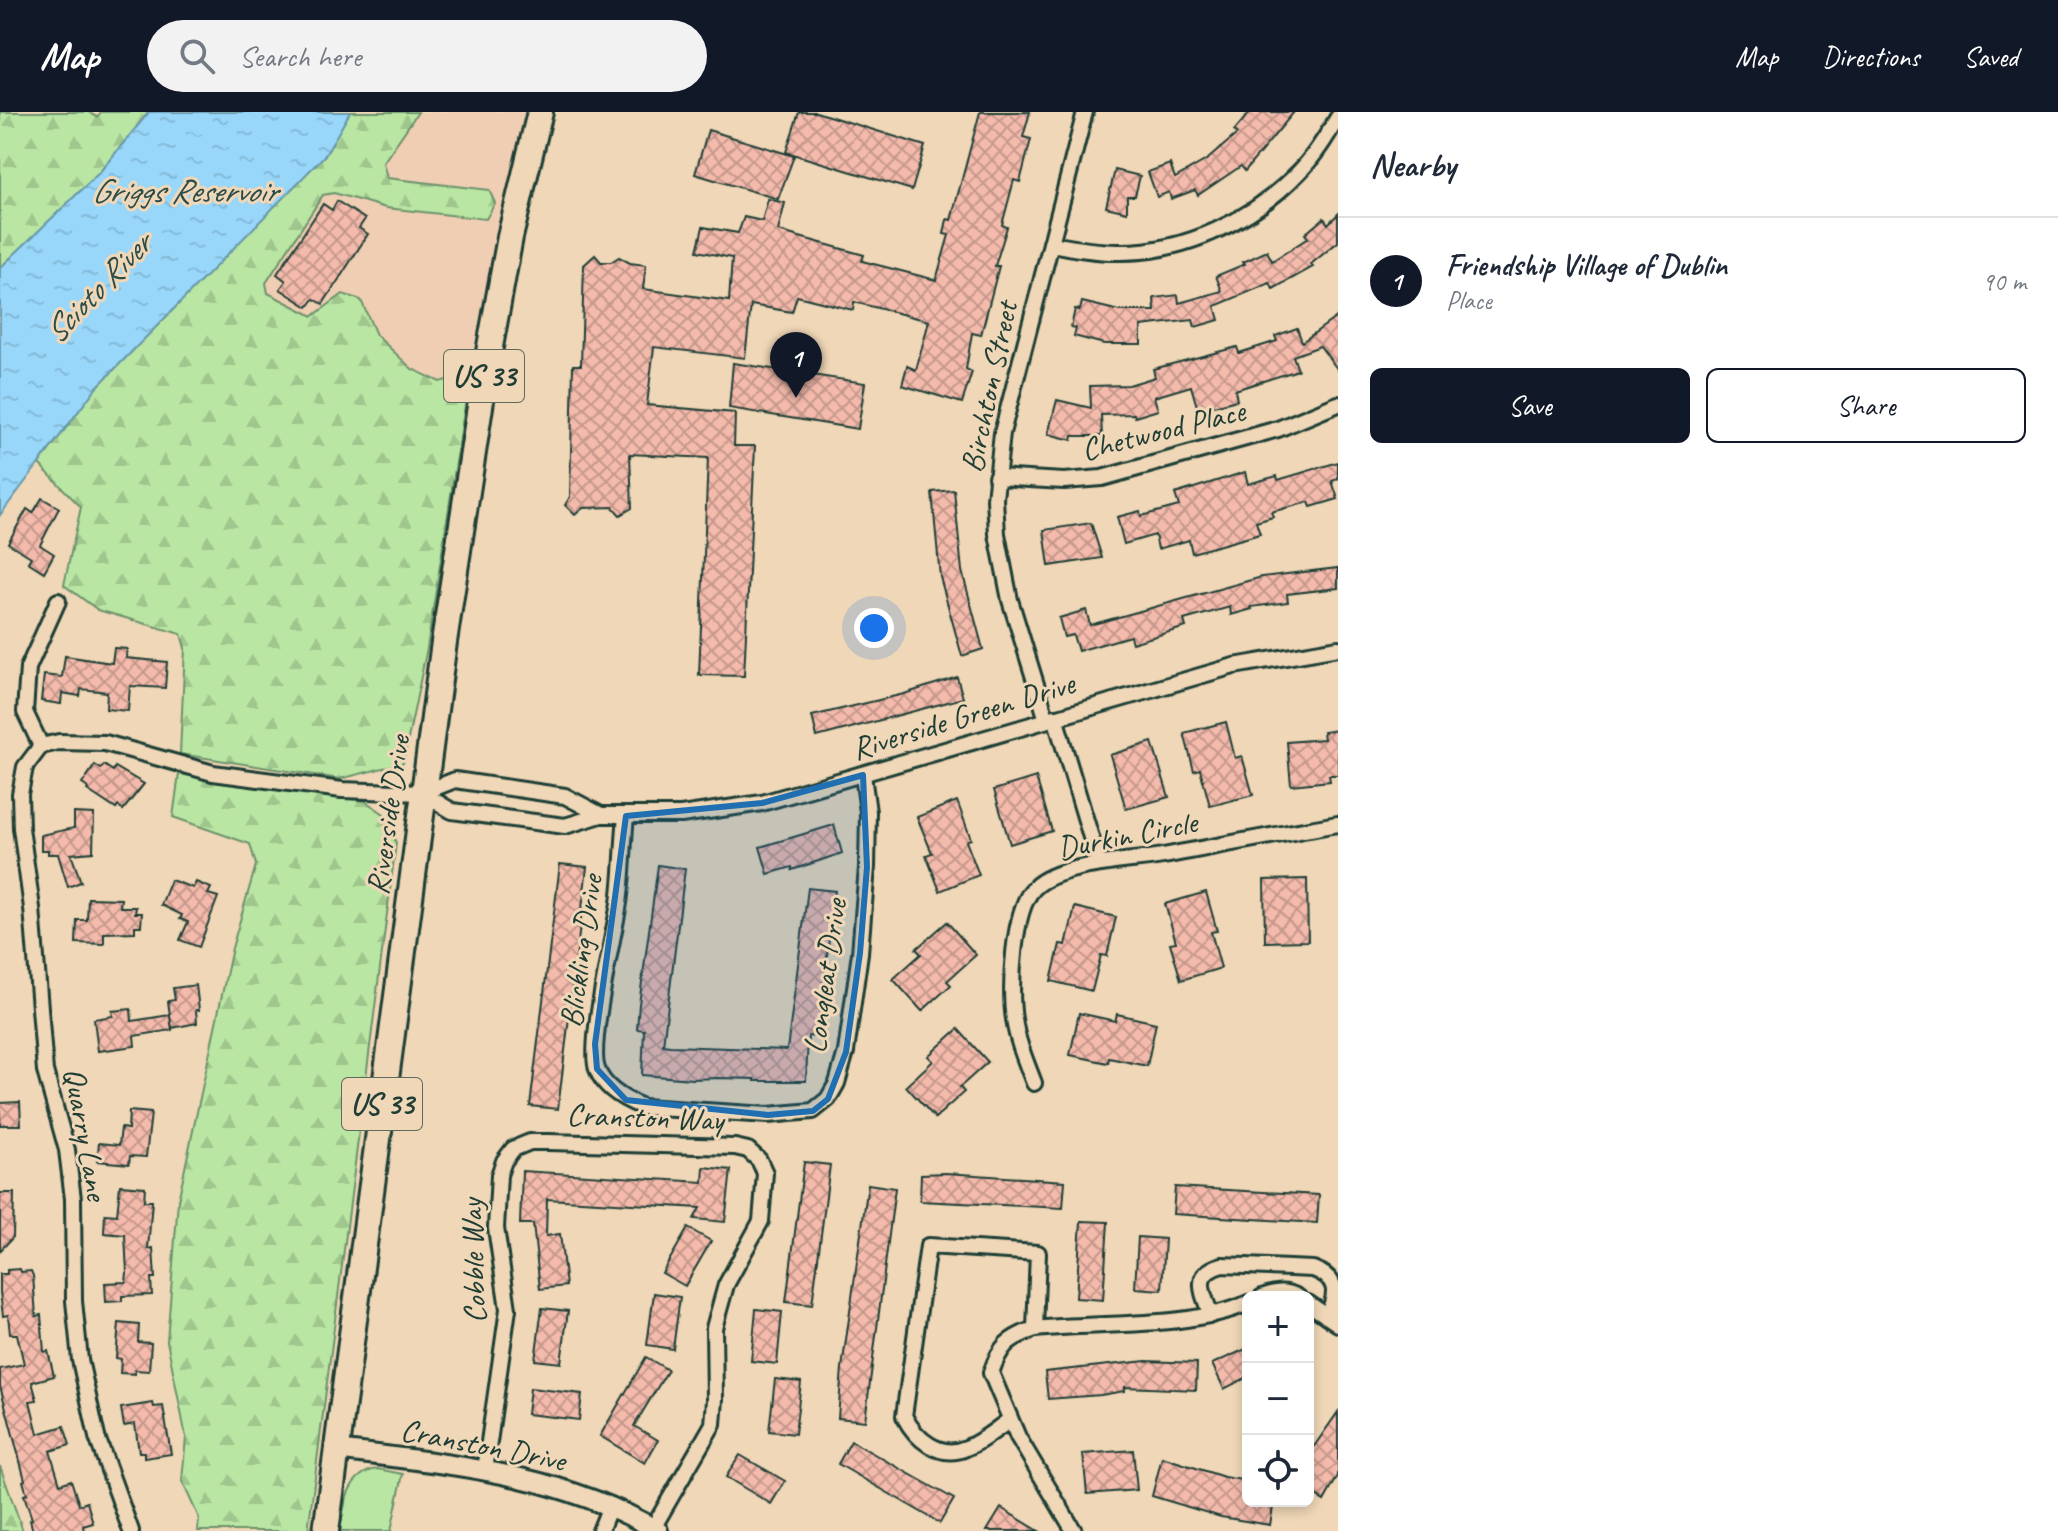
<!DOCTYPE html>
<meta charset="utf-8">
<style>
body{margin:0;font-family:Caveat,sans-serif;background:#f2f2f3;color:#1f2937}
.controls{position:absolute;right:24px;bottom:24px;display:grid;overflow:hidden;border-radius:12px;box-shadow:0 4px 12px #0003}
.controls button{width:72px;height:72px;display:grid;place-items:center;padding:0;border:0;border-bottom:2px solid #e0e1e3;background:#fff;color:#1f2937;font:40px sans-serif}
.you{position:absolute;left:874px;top:516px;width:28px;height:28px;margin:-20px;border:6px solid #fff;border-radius:50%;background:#1a73e8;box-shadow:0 0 0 12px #1a73e833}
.badge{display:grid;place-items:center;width:52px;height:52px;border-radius:50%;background:#111827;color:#fff;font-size:26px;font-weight:700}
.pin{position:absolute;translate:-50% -66px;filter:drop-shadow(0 2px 4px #0008)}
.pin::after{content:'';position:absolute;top:42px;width:28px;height:24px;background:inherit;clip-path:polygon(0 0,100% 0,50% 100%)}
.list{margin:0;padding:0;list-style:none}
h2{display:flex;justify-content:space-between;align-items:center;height:104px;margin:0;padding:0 32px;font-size:34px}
h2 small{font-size:26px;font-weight:400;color:#747a83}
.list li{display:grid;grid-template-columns:52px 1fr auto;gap:24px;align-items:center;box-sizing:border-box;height:128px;padding:0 32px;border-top:2px solid #e0e1e3}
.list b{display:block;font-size:30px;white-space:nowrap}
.list p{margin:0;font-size:26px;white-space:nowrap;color:#747a83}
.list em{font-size:26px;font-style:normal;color:#747a83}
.actions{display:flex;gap:16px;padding:24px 32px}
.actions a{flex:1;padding:18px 0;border:2px solid #111827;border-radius:12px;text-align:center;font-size:28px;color:#111827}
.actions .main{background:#111827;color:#fff}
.icon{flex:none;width:44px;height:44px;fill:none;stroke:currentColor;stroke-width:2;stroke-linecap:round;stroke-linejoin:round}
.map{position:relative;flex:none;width:1338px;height:1419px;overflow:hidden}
header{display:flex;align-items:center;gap:48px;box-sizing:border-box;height:112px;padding:0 40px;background:#111827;color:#fff}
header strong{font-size:38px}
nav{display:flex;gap:44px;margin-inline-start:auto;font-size:28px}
.search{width:560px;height:72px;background:#f2f2f3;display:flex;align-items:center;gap:20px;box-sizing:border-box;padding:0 28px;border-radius:44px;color:#747a83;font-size:30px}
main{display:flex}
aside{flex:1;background:#fff}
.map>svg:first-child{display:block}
.built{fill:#f0ceb3}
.green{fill:#bae6a3;stroke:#6c926c;stroke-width:2}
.forest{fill:url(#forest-firs);stroke:#6c926c;stroke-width:2}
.water{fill:url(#water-ripples);stroke:#6899ab;stroke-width:2}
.building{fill:url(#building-cross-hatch);stroke:#1f3d34;stroke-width:2}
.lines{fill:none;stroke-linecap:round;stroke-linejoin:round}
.minor-casing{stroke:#1f3d34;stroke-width:20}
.tertiary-casing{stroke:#1f3d34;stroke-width:24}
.primary-casing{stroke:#1f3d34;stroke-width:30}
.minor{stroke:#efd7b7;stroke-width:14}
.tertiary{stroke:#efd7b7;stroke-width:18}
.primary{stroke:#efd7b7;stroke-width:24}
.marked{fill:#1f6fb2;fill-opacity:0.2;stroke:#1f6fb2;stroke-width:6;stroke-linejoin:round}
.labels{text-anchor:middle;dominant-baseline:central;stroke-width:6;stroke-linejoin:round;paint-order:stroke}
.shield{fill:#efd7b7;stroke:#5d6b5b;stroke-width:2}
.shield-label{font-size:30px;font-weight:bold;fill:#1f3d34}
.street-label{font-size:32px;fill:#1f3d34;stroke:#efd7b7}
.water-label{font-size:34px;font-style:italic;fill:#2b4c48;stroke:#efd7b7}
</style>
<header>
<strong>Map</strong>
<div class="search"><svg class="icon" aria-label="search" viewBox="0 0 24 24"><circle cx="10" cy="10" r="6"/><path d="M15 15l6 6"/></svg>Search here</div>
<nav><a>Map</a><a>Directions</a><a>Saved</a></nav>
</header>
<main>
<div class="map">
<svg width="1338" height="1419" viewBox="0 0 1338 1419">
<defs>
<pattern id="forest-firs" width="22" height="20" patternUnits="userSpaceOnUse" patternTransform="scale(2)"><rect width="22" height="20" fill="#bae6a3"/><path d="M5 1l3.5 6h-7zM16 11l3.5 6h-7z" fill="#9fc68d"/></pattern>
<pattern id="water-ripples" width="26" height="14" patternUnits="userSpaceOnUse" patternTransform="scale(2)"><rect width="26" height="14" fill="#99d7fa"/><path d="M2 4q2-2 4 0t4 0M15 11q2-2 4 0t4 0" fill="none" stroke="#83b9d7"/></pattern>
<pattern id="building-cross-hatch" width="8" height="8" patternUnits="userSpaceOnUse" patternTransform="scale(2)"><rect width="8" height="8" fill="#f4baab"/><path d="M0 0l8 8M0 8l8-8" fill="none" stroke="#c5988c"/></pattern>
</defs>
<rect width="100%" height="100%" fill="#efd7b7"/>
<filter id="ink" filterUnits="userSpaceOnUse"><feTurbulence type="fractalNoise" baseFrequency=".0125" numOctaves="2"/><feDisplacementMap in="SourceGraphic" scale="16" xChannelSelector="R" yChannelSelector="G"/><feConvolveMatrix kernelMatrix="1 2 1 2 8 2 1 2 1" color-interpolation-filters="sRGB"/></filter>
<g filter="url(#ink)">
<!-- built -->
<path class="built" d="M418,0H542L498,173L470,261L440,270L412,257L376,223L361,188L343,182L313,204L268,181L266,171L323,83L334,81L386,96L486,107L489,78L387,66L383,51Z"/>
<!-- green -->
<path class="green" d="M377,1357L403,1362L391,1419H340C344,1392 347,1362 377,1357Z"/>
<!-- forest -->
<g class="forest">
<path d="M0,0H88L97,5L101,0H149L99,61L0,156Z"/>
<path d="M350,0H418L383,51L387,66L489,78L495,91L486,107L386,96L334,81L323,83L266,171L268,181L313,204L343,182L361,188L376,223L412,257L440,270L470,261L427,536L403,651L340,667L180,642L185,536L181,522L98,498L64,473L81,395L39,352L96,276L326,42Z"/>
<path d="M179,662L365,689L384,702L396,731L308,1419H198L199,1406L182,1369L186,1325L167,1229L178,1089L232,836L256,753L250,732L173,705Z"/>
<path d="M0,1354L23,1419H0Z"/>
</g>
<!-- water -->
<path class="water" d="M149,0H350L326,42L96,276L0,403V156L99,61Z"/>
<!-- building -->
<g class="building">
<path d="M799,0H816L925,34L912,78L786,40Z"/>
<path d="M980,0H1030L1023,25L1031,27L1020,70L1014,68L1002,113L1007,115L995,154H999L981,223L972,221L966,257L972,260L962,291L902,273L907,254L916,258L929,209L854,190L853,198L797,184L792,200L751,193L745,246L654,235L647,293L735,301L734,334H755L744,564L699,563L708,346L630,342L632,396L620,403L613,395L583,396L575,403L565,393L570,385L573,253H581L584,153L595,143L601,150H611L619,145L630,151L646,153L643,177L729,189L732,146L697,139L703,115L738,121L744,105L762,109L768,87L785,91L778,119L864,143L862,149L936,168L949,123L944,122L947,107L951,108Z"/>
<path d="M1250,0H1294L1245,59L1241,54L1198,83L1195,78L1171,87L1169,80L1157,85L1148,60L1170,52L1175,66L1208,47L1237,22L1234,19Z"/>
<path d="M708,18L794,44L778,87L695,62Z"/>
<path d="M1115,58L1140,64L1135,84H1127V100L1106,95Z"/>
<path d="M337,89L365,107L359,116L368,122L323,192L314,187L308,195L280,177L286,169L277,162L323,92L332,98Z"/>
<path d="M1338,102V130L1311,152L1313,155L1273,177L1270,171L1215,194L1219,208L1195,215L1193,208L1141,214V232H1104L1074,224L1076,216L1071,215L1075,197L1080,198L1082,190L1120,199H1155L1154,186L1178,183L1179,191L1222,179L1216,164L1245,152L1243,150L1267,139L1272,149L1308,126L1305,122L1324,106L1328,112Z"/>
<path d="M1338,204V258L1320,234L1293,244L1298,258L1235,278L1237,288L1198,298L1191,274L1154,285L1158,298L1135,305L1134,302L1101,303L1102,324H1073L1072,328L1048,322L1057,288L1091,296L1090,274L1129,273L1155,265L1153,257L1237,235L1239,241L1277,229L1275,224L1297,216L1302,230Z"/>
<path d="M733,251L865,271L858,317L729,296Z"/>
<path d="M1338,350V367L1332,369L1338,387L1311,395L1309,390L1271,400L1273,405L1256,410L1260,422L1192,441L1189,428L1158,437L1155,423L1124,432L1117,405L1140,399L1141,404L1179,394L1175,382L1245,360L1248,372L1277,364L1278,368Z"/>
<path d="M954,378L962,459L983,537L962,544L940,465L932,380Z"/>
<path d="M42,386L59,396L40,433L54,442L44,460L28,450L31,445L8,431L27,397L33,401Z"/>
<path d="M1091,411L1102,446L1049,454L1044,418Z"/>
<path d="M1338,456V476L1287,482L1288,490L1251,495L1252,497L1231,503L1230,495L1184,508L1186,515L1132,531L1130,524L1078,539L1073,523L1064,525L1059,506L1086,498L1090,513L1262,465Z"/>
<path d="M114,536L127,537L126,546L167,550L165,576L130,574L128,599L106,597L107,580L81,577L80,584L62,581L61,592L41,589L44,563L62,565L65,544L112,551Z"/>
<path d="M957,565L963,586L817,625L812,604L904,582Z"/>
<path d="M1226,610L1235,646L1242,644L1253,683L1210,694L1200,657L1194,659L1184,621Z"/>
<path d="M1338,618V663H1329L1330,669L1291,673L1287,630L1324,627L1323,620Z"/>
<path d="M1152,630L1169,685L1126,697L1110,643Z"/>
<path d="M95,653L101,657L104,653L113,659L115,655L144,672L123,698L118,694L116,697L87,678L88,676L82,672Z"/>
<path d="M1036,665L1052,719L1010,732L994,678Z"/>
<path d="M957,689L971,727L966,729L979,763L940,779L926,743L932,741L917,705Z"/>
<path d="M74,701L94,702L93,740L71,742L81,770L68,775L58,742H48V738H41V723L74,716Z"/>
<path d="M834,713L842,741L792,758V755L768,762L760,735Z"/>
<path d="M560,752L587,755L558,997L530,994Z"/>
<path d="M658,753L685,757L663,933L670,934L787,938L808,776L835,779L817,925L808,924L806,969H755V967L718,966L693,967L642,963L644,918L637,917L639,892Z"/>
<path d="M1307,767L1308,829L1265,830L1264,768Z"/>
<path d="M171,768L193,776L196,770L211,776L208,782L218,785L199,835L180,828L188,810L180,807L182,803L161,793Z"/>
<path d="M1206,780L1217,819L1211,820L1221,856L1181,868L1170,831L1176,830L1165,792Z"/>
<path d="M88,786L121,787L120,795H136L135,801H142L141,814H135V820L104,821V832L76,831L77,808H87Z"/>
<path d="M1075,795L1116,805L1107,844L1101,843L1092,879L1051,869L1060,832L1066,833Z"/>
<path d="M947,810L976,843L947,869L951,873L922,899L893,867L921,842L916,837Z"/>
<path d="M196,873L199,898H196L197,911L172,916L170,904L172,918L134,924L135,934L98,939L94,907L113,904L112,899L131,897L132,909L170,903L168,889L175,888L173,876Z"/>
<path d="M1079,901L1115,909L1117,902L1156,911L1147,954L1109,946L1108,951L1070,943Z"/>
<path d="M958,917L988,950L960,975L964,980L935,1006L906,974L933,949L928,944Z"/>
<path d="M20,990L21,1013H0V991Z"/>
<path d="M129,999L151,1001L146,1045L130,1044L129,1052L97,1049L99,1031L119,1033L121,1016L128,1017Z"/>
<path d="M804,1050L830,1053L812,1193L786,1190Z"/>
<path d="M704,1055L731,1058L725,1110L694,1107L700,1096L547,1087L546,1124L560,1122L566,1174L540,1177L533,1112H520L522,1059L703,1070Z"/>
<path d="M946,1061L1065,1069L1063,1096L920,1089L921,1062Z"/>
<path d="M868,1072L895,1076L865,1309L838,1306L842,1256Z"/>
<path d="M120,1073L145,1075L144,1089H152L148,1137L153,1136L155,1166H151L152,1183L122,1184V1189L106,1190L105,1171L126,1170L127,1161L125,1123L104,1121L105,1102L117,1103Z"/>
<path d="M1175,1075L1319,1083L1317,1111L1173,1102Z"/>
<path d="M0,1081H14L13,1125L0,1139Z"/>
<path d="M1081,1109L1108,1110L1103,1188L1076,1186Z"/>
<path d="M688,1116L711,1129L685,1174L662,1161Z"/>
<path d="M1138,1125L1165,1127L1162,1178L1135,1176Z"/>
<path d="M20,1157L21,1160L31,1159L33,1164L36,1204L41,1203L44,1240L48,1239L54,1264L32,1270L37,1288L30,1289L38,1322L64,1314L70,1333L50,1339L60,1372L71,1368L79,1393L87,1390L93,1411L83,1414L84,1419H33L30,1408L32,1407L24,1383L27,1382L23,1369L25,1368L0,1274V1257L24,1252L17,1222H10L8,1203L3,1204L0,1180V1162H7V1158Z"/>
<path d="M654,1181L680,1185L673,1237L647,1233Z"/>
<path d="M542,1196L568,1199L561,1251L535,1248Z"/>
<path d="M756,1197L782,1200L777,1252L751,1249Z"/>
<path d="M119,1211L139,1213L138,1230L151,1231L149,1259L135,1258V1262L120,1261L121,1247L116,1246Z"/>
<path d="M1248,1236V1265L1224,1277L1212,1252Z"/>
<path d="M646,1245L668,1258L634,1314L658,1328L645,1351L600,1324Z"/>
<path d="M1146,1249L1197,1251L1196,1278L1125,1275V1279L1101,1283L1048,1287L1045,1260Z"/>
<path d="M775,1267L801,1270L795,1322L769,1319Z"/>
<path d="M530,1276L582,1282L579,1308L527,1302Z"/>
<path d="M153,1291L154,1295L163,1294L171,1342L144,1346V1340H139L135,1312L124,1314L121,1296Z"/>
<path d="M1338,1300V1364L1324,1389L1308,1379V1343Z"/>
<path d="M851,1329L954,1387L940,1411L838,1352Z"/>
<path d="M1133,1338L1137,1378L1087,1382L1083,1342Z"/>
<path d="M740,1343L785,1369L771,1392L726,1365Z"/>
<path d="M1162,1345L1224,1365L1248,1369V1389H1274L1270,1413L1221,1405L1152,1384Z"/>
<path d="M1001,1396L1039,1419H987Z"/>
</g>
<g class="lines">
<!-- minor casing -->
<g class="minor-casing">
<g id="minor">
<path d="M1051,132C1073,136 1095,140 1118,140C1185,141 1253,108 1299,60C1315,44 1327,24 1338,5"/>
<path d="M996,365L1064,369L1102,366L1278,317L1338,292"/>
<path d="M1055,605L1099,752"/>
<path d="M1047,608L1010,488L997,422L995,387L1002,321L1085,0"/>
<path d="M41,634L25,600L28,556L58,489"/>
<path d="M422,681L452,699L565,714L601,703H681L762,691L1234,554L1338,536"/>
<path d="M626,704C623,733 623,762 619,791C614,824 588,931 597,957C604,977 625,988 643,995L768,1003L813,999L828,987L837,971L846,940L860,841L867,755L868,700L863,663"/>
<path d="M1034,971C1026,950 1017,929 1014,907C1009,878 1013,797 1034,776C1059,751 1130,750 1163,744C1222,733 1280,722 1338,712"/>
<path d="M1262,1185C1275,1180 1285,1178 1298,1185"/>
<path d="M1308,1191L1338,1212"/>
<path d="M1211,1203C1203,1181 1191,1162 1222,1153L1313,1157C1338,1166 1338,1181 1327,1204"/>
<path d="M1010,1308C996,1317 982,1330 966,1336C939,1348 915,1326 904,1304L928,1134L1038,1141L1035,1217"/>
<path d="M485,1358L508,1197L496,1116L499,1063L504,1049L513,1037L530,1030H548L735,1035L748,1038L759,1048L765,1061L761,1109L726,1173L714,1216L715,1288L713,1312L653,1416"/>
<path d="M131,1419L97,1325L80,1248L74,1189L73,1087L67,1038L45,959L32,796L21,716L20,682L25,655L41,634L59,630L105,631L213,661L342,678L422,681L455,668L565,684L601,703"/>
<path d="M600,1419L610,1394"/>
<path d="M1074,1419L1018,1325L991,1261C1000,1234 1008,1226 1035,1217C1098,1210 1191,1217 1248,1191"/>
</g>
</g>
<!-- tertiary casing -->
<g class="tertiary-casing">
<path id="tertiary" d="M337,1338C447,1352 561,1361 658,1419"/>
</g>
<!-- primary casing -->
<g class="primary-casing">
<path id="primary" d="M326,1419L444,530L485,262L510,125L540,0"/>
</g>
<!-- minor -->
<use href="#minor" class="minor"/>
<!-- tertiary -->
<use href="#tertiary" class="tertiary"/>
<!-- primary -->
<use href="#primary" class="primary"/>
</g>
</g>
<!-- marked area -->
<path class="marked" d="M863,663L867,755L860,841L846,940L828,987L813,999L768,1003L626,988L597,957L595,932L626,704L762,691Z"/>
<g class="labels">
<!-- shield labels -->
<g class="shield">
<rect x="444" y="238" width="80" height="52" rx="6"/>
<rect x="342" y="966" width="80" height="52" rx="6"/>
</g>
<g class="shield-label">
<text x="484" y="264">US 33</text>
<text x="382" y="992">US 33</text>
</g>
<!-- street labels -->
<g class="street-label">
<text transform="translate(989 275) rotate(-78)">Birchton Street</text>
<text transform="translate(1163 318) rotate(-14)">Chetwood Place</text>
<text transform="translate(963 604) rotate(-17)">Riverside Green Drive</text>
<text transform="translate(388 703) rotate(-82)">Riverside Drive</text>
<text transform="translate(1127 723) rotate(-11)">Durkin Circle</text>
<text transform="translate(581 839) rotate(-82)">Blickling Drive</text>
<text transform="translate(825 864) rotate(-82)">Longleat Drive</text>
<text transform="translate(645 1005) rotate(2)">Cranston Way</text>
<text transform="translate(86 1022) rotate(80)">Quarry Lane</text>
<text transform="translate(473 1149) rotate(-92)">Cobble Way</text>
<text transform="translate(483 1333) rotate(11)">Cranston Drive</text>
</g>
<!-- water labels -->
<g class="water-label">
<text x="184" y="78">Griggs Reservoir</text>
<text transform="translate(97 176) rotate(-46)">Scioto River</text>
</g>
</g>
</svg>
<div class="controls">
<button>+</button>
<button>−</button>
<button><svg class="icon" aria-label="locate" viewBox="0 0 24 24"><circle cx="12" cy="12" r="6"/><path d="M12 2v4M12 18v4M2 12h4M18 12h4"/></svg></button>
</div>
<div class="you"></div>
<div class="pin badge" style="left:796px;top:286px">1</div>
</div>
<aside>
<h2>Nearby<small></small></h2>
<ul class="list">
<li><span class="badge">1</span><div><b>Friendship Village of Dublin</b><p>Place</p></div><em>90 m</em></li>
</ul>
<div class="actions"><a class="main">Save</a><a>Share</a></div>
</aside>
</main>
